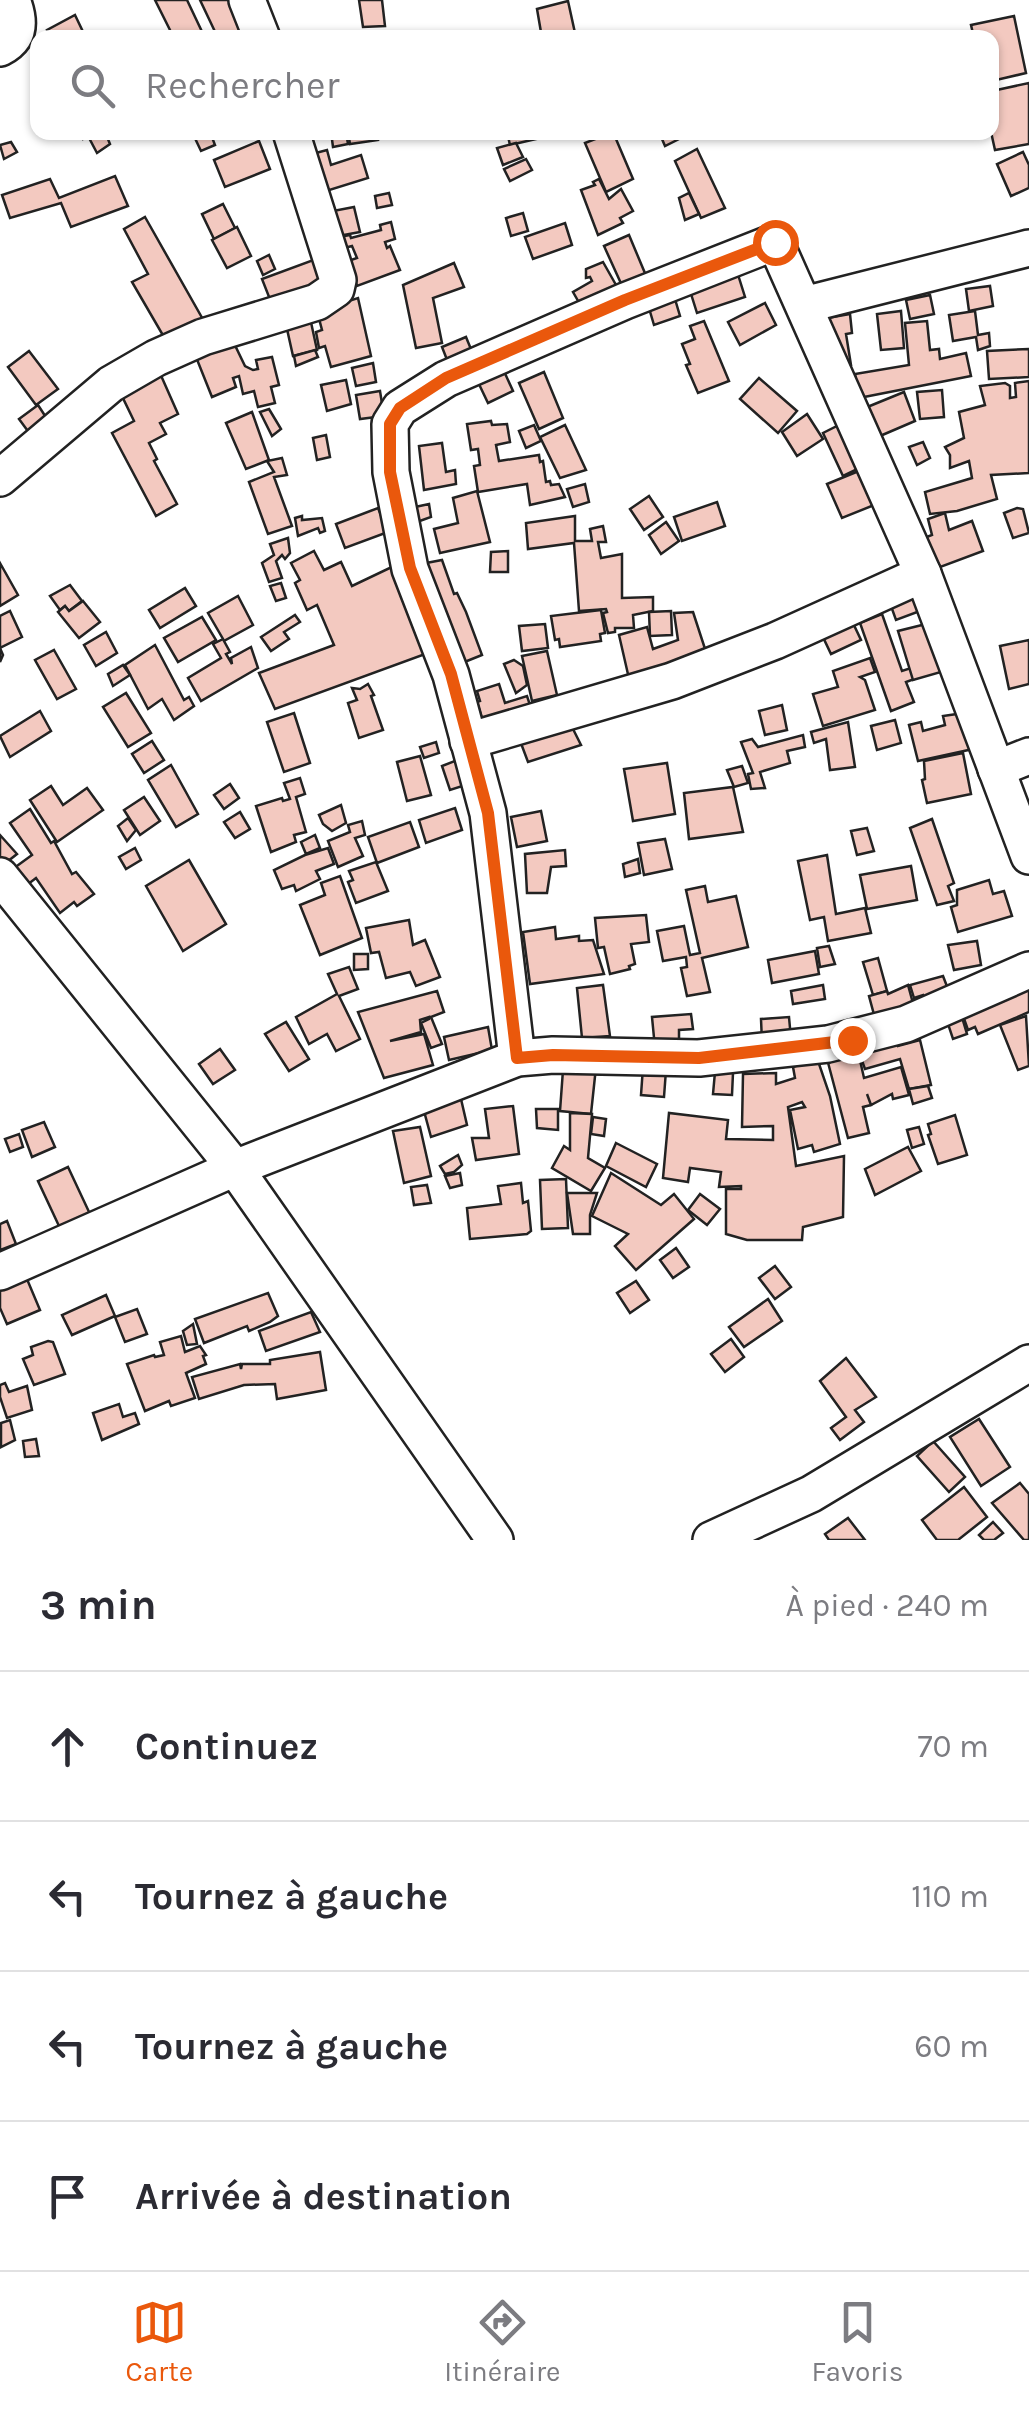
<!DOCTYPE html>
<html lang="fr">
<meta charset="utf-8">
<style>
body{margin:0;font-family:Karla,sans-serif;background:#f7f7f7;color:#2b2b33}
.stop{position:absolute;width:30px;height:30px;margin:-22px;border:8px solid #ea580c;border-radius:50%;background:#fff}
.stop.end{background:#ea580c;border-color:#fff;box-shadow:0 2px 10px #0008}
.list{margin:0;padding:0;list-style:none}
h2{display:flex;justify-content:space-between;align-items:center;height:130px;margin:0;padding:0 40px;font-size:42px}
h2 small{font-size:32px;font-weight:400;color:#7c7c81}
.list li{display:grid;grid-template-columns:65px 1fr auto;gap:30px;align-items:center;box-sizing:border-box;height:150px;padding:0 40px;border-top:2px solid #e1e1e2}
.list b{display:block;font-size:38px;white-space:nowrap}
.list em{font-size:32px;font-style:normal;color:#7c7c81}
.icon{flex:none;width:55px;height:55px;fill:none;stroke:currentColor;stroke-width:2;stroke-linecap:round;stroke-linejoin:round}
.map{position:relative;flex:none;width:1029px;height:1540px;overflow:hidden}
.search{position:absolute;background:#fff;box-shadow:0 2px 8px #0004;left:30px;right:30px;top:30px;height:110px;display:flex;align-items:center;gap:25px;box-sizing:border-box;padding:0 35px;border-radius:20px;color:#7c7c81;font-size:38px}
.sheet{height:730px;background:#fff}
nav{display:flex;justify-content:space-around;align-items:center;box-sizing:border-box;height:140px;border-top:2px solid #e1e1e2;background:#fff;font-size:28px;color:#7c7c81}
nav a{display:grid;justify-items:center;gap:5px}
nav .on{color:#ea580c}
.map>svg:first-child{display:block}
.building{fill:#f3c9c0;stroke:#222;stroke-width:2.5}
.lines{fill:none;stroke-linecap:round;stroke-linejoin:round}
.minor-casing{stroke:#222;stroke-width:40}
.minor{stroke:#fff;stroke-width:35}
.route{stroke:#ea580c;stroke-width:12}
</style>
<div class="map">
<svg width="1029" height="1540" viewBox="0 0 1029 1540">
<rect width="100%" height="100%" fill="#fff"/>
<!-- building -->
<g class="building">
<path d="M155,0H187L205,38H174Z"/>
<path d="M200,0H230L247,35L218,38Z"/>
<path d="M359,0H382L385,26L363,27Z"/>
<path d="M568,1L575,33L542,38L537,9Z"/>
<path d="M75,15L86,38H51L47,30Z"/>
<path d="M1014,16L1026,73L992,81V38H974L971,25Z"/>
<path d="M1029,83V144L995,150L991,132L992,91Z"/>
<path d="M80,132H105L110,144L97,153L88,136L83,139Z"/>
<path d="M210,132L215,145L201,151L193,134Z"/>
<path d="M331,132H346L348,144L333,147Z"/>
<path d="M348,132H377L378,140L350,144Z"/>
<path d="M507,132H548L549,136L510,145Z"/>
<path d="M613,132L633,179L606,192L585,143Z"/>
<path d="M659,132H688L689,134L665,146Z"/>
<path d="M259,141L270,169L225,187L214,160Z"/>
<path d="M11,142L17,152L4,159L0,145Z"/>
<path d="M516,143L523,157L503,165L497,148Z"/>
<path d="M697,149L725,208L701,218L675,161Z"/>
<path d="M327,150L331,165L361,155L368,178L323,192L312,154Z"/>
<path d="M1023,152L1029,165V188L1011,196L997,164Z"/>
<path d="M526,159L532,170L510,181L504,169Z"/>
<path d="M115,176L128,206L71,227L61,203L10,218L2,195L50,179L59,198Z"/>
<path d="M599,179L609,199L621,189L633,211L620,218L623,223L598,235L581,190L595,185L593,182Z"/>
<path d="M389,193L392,205L377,208L375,196Z"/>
<path d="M689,193L699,214L685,220L679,198Z"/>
<path d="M223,204L235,228L214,239L202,214Z"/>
<path d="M354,207L360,232L333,237V211Z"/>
<path d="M523,213L528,231L511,236L506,218Z"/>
<path d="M145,217L205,323L168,344L132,282L148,274L124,229Z"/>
<path d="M391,222L395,239L385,242L387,248L390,246L400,270L357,286L348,261L357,258L352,246L336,250L333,238L350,235L351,238L381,230L380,225Z"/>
<path d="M565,223L572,245L533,259L525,237Z"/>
<path d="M237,227L251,256L227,268L212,240Z"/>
<path d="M629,235L647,278L624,290L604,246Z"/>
<path d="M269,255L275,269L263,275L257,261Z"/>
<path d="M316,259L325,281L271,302L262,279Z"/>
<path d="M603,262L620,292L585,313L573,292L592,281L590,277L586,278V269Z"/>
<path d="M454,263L464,287L433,298L442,343L416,348L403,285Z"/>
<path d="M735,265L745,297L697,313L687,281Z"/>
<path d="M990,286L993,306L969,311L966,289Z"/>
<path d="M672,289L680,316L654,325L646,298Z"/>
<path d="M930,295L934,314L910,319L906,300Z"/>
<path d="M358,298L371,356L331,367L325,346L319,348L316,332L322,330L317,311Z"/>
<path d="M765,303L776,325L740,345L728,322Z"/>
<path d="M901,311L904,348L881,350L877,314Z"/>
<path d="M975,311L978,335L989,333L990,346L978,350L976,337L953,341L949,315Z"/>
<path d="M309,313L317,350L293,356L285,320Z"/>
<path d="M850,314L852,333L846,334L851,365L837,368L827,318Z"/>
<path d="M704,321L729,381L698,393L686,365L690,364L682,344L695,339L690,326Z"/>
<path d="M927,321L930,350L939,349L940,359L966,353L971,376L859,398L855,374L909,365L905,323Z"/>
<path d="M231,337L245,366L253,370L258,369L256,360L272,357L279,385L271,387L275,403L258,407L254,391L243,394L239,376L233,378L236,387L212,397L194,352Z"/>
<path d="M466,337L475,359L451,370L442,347Z"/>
<path d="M1029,349V377L989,379L987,351Z"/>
<path d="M315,350L318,357L296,366L294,356Z"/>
<path d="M29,351L58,389L36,405L8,367Z"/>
<path d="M373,363L376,382L356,386L352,368Z"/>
<path d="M503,369L513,391L488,403L477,380Z"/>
<path d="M159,371L178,414L160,423L166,434L149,443L157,459L154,461L177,504L156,516L112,433L134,421L120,392Z"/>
<path d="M544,372L563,418L539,429L519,383Z"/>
<path d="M759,378L797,411L778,433L740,399Z"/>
<path d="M346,380L351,404L327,411L321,385Z"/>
<path d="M1029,381V473L991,475L997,499L957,511L930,514L925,492L972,478L969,461L950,468V455L945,447L964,438L959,412L985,405L980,386L1005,383L1010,386V398L1016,397L1015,383Z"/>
<path d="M942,390L944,417L920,419L917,392Z"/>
<path d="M380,391L384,416L360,419L356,395Z"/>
<path d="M904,392L915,421L873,439L860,410Z"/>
<path d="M38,405L51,425L33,438L19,419Z"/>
<path d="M269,409L281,429L272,436L260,412Z"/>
<path d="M252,412L269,460L246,469L226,423Z"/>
<path d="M807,414L823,439L797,456L782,432Z"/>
<path d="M849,420L870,463L843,476L823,433Z"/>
<path d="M491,421L492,425L507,424L510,442L496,445L499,461L539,455L540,462L543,461L546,482L550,481L551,485L559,484L565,497L530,505L527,484L478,492L474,466L480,465L478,449L471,450L467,424Z"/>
<path d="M534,425L541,441L526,448L519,431Z"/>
<path d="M565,425L586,470L560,478L540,437Z"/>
<path d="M326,435L330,457L317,460L313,438Z"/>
<path d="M923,442L930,458L917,465L909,447Z"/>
<path d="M442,443L446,472L455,470L456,484L424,490L419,446Z"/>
<path d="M282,458L287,475L274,477L292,526L268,534L249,482L274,472L267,461Z"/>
<path d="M871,466L884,501L842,518L827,484Z"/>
<path d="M585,484L589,502L573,507L567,489Z"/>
<path d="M477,491L490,542L440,553L434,529L458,523L453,498Z"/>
<path d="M649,496L663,517L644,530L630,509Z"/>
<path d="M717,502L725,526L682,541L674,517Z"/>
<path d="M429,504L431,517L417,522L415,507Z"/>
<path d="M378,508L388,532L345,548L336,524Z"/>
<path d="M1017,508L1023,509L1029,533L1013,538L1004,513Z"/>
<path d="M945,513L949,530L972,521L983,551L935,569L924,538L932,535L928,519Z"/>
<path d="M302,516V520L322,518L325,531L320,533L318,528L298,536L295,518Z"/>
<path d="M575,516V541H592L590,529L603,526L606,542H598L601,558L622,554V598L653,597V611L633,615L634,628H615V632L608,633L603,613L607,612L606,609L579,611L574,543L528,549L526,523Z"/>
<path d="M666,522L679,541L661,554L649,535Z"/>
<path d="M288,538L290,553L285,559L282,555L276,561L282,578L269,582L262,563L274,555L270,544Z"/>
<path d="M314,551L324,570L341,562L352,586L398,564L428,653L275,709L259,673L334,645L317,605L307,610L295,583L300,580L291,563Z"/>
<path d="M508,551V572H490L491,552Z"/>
<path d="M442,560L454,594L457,593L466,612L482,655L457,665L421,564Z"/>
<path d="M0,563L18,595L0,606Z"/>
<path d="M281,583L286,598L276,601L270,586Z"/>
<path d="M70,585L82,601L69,611L65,606L60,610L50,596Z"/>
<path d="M910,585L920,611L896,620L887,595Z"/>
<path d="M185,588L196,606L160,628L149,610Z"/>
<path d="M238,596L253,625L224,641L230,652L226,654L232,664L231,658L251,647L258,668L201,701L188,678L221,658L213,644L223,639L208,613Z"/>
<path d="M83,601L100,622L79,638L58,612L65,606L69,611Z"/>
<path d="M601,610L605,633L600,634L601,641L560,647L559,639L555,640L551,616Z"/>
<path d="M10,611L22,637L0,648L3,655L0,662V616Z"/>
<path d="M671,611L672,635L650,636L649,612Z"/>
<path d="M693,612L708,658L630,683L619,635L647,627L653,649L678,640L674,613Z"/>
<path d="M882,614L902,671L917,666L920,677L906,682L914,702L891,711L860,623Z"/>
<path d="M295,615L300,622L284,632L289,639L271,651L261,637Z"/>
<path d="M202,617L216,640L178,662L164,638Z"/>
<path d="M852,621L861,640L831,654L822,635Z"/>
<path d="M545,624L548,648L522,651L519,626Z"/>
<path d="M926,624L941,672L913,680L898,631Z"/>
<path d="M106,632L117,653L96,666L84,645Z"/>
<path d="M1029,640V684L1009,689L1000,646Z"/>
<path d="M155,645L184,700L189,697L194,706L174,720L162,699L148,709L125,665Z"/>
<path d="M54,650L76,689L57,699L35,660Z"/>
<path d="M547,651L557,695L532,701L522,656Z"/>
<path d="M870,658L875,672L860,677L865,680L875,710L823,726L813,694L838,687L833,671Z"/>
<path d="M514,660L523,666L527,685L516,693L504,664Z"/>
<path d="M123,665L130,675L113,686L108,674Z"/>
<path d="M368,684L374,695L371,696L383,730L359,738L348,703L357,700L352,688L360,689Z"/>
<path d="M499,684L505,703L527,696L533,714L485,728L477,702L480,701L477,691Z"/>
<path d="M126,693L151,733L128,747L103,707Z"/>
<path d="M782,705L787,730L765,735L759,711Z"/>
<path d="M40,711L51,731L10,757L0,736Z"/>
<path d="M294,713L310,763L284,772L267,722Z"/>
<path d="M964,713L973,749L918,761L909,725L921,722L923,731L945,725L943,716Z"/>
<path d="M895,720L901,743L877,750L871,726Z"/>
<path d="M848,722L855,767L830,770L826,739L814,743L811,732Z"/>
<path d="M570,723L581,745L528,762L519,738Z"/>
<path d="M803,735L805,747L787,751L790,763L760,772L765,788L751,789L748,774L753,773L741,742L752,739L758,747Z"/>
<path d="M152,741L164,760L144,773L132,754Z"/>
<path d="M436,742L439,753L424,758L420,747Z"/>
<path d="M963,753L971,794L927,803L922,780L925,779L924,761Z"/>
<path d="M420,756L431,795L407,801L397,762Z"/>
<path d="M465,757L475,782L450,790L442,766Z"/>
<path d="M667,763L675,814L633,821L624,769Z"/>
<path d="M171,765L198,814L176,827L148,780Z"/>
<path d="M742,766L748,783L734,787L727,770Z"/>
<path d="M300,778L305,794L296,797L306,832L294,835L296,842L271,852L256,806L282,798L283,801L290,799L284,783Z"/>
<path d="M230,784L239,798L224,809L214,795Z"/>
<path d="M51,786L63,805L87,788L103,810L57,842L30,800Z"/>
<path d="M733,787L743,832L689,839L684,793Z"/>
<path d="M144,797L160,821L140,835L124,810Z"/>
<path d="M341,805L346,823L332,831L323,824L319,815Z"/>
<path d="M455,808L462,830L426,843L419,820Z"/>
<path d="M30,809L51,843L54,841L72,874L76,872L94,894L77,906L74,902L60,913L36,878L23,888L10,871L32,855L10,823Z"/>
<path d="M541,811L547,841L517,847L511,817Z"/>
<path d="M240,812L250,829L235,838L224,822Z"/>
<path d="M128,818L136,830L127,841L118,826Z"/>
<path d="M932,819L954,883L948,886L954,901L937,905L910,828Z"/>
<path d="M362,821L365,835L355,838L363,856L338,867L328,841L350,832L348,825Z"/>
<path d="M410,822L419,847L377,863L368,837Z"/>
<path d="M867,828L874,851L857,855L851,831Z"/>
<path d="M0,835L17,854L3,865L0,862Z"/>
<path d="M315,835L320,848L306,854L301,842Z"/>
<path d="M665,839L672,869L644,875L638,843Z"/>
<path d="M135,848L141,860L126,869L119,857Z"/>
<path d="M328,848L334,864L316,871L320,879L296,891L294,885L282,889L274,870L305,855Z"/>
<path d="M565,850L566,866L551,867L547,893H527L525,854Z"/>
<path d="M827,855L836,914L865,908L871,933L828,941L824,917L810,920L798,861Z"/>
<path d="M638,859L640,873L625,877L623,864Z"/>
<path d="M189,860L226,924L183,951L146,886Z"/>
<path d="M376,862L388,891L356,903L348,882L353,880L349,871Z"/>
<path d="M911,866L917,900L867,909L860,875Z"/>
<path d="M340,876L362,938L320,955L300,905L325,895L321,883Z"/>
<path d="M989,880L993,894L1004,891L1012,916L958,932L951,907L957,905V890Z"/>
<path d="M705,886L708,902L736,896L748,947L702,958L710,992L687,996L681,968L687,967L686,957L663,961L657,931L684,926L690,955L700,953L686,890Z"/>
<path d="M646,915L649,942L631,944L635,964L629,966L630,969L610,974L604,947L598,948L595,918Z"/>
<path d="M409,920L413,945L425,940L440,977L416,986L410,972L386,978L379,952L371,953L366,928Z"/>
<path d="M555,927L556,939L579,936V941L593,940L604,974L530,984L523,932Z"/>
<path d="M977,941L981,965L954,970L948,945Z"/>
<path d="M829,946L835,964L820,967L817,948Z"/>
<path d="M815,951L819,974L772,983L768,960Z"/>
<path d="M354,954H368V969L354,970Z"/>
<path d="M878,958L887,991L873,995L863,962Z"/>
<path d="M349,967L358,989L339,996L360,1039L336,1051L327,1034L309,1044L296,1017L337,994L328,974Z"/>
<path d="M943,976L953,1002L928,1011L923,995L914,998L910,985Z"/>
<path d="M1029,976V1012L978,1034L975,1027L968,1030L961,1010Z"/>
<path d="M603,985L610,1036L582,1038L577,988Z"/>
<path d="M823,985L825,999L793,1004L791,991Z"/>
<path d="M908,985L914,1007L876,1022L869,996L887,991L888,994Z"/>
<path d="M437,991L444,1012L431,1017L442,1044L431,1048L421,1023L429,1019V1017L420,1020L421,1032L390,1041L424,1034L433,1065L384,1078L358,1012Z"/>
<path d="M691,1014L693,1029L679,1030V1047L655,1048L652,1017Z"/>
<path d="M961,1014L967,1034L953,1039L947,1021Z"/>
<path d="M1026,1016L1029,1066L1018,1070L1000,1025Z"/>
<path d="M789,1017L791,1039L762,1042L761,1019Z"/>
<path d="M286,1022L309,1059L289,1071L265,1034Z"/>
<path d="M488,1027L492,1050L449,1060L444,1037Z"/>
<path d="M896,1037L898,1046L920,1040L931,1085L909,1089L900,1059L865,1069L857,1047Z"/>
<path d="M857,1047L864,1078L901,1067L909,1095L893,1099L892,1094L871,1105L867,1094L871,1105L863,1107L869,1133L848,1138L826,1055Z"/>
<path d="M220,1049L235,1070L213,1084L199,1064Z"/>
<path d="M817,1058L830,1096L840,1144L814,1152L812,1145L798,1149L790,1110L805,1107L802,1102L788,1107L796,1166L844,1156L843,1217L803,1227L802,1240H747L726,1234V1189H741V1186L719,1187L721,1172L690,1168L688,1182L663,1178L669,1113L728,1120L726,1139L773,1140V1126L742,1127L743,1074L776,1073V1084L795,1078L793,1067Z"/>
<path d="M596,1067L591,1114L560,1111L563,1070Z"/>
<path d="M643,1067L666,1070L664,1097L641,1095Z"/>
<path d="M715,1072L733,1073L732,1095L713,1094Z"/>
<path d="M928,1086L932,1098L913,1104L909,1089Z"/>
<path d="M461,1099L467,1125L431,1137L424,1111Z"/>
<path d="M513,1106L519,1154L476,1160L472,1138H489L485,1109Z"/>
<path d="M536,1109H558V1130L537,1128Z"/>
<path d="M570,1113L592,1114L588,1158L605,1168L591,1191L552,1168L564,1146L570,1150Z"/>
<path d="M955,1115L967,1155L938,1164L928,1135L931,1134L928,1124Z"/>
<path d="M593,1117L606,1119L604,1136L591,1134Z"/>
<path d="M44,1122L55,1147L32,1157L22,1130Z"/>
<path d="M420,1127L431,1176L404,1183L393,1131Z"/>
<path d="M919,1127L924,1144L912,1148L907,1130Z"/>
<path d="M19,1134L23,1147L10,1152L5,1139Z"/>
<path d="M616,1143L657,1164L646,1187L606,1166Z"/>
<path d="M908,1147L921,1171L875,1195L865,1169Z"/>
<path d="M458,1155L462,1165L454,1172L445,1174L440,1166Z"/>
<path d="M68,1167L90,1214L59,1226L38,1181Z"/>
<path d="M460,1173L462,1185L450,1188L445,1176Z"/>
<path d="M611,1173L661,1205L674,1194L694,1219L636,1270L615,1246L628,1234L592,1216Z"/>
<path d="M566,1179L568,1228L542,1229L540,1180Z"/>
<path d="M521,1183L523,1203L528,1201L531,1231L527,1234L470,1239L467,1208L501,1204L498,1186Z"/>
<path d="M427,1185L431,1203L414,1205L411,1187Z"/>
<path d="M567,1193H597L590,1215V1234H573Z"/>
<path d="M700,1194L720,1209L707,1225L688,1210Z"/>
<path d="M7,1221L16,1244L0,1250V1224Z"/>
<path d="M676,1248L689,1267L673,1278L660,1260Z"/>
<path d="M775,1266L791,1287L775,1299L759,1278Z"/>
<path d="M24,1272L40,1310L7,1324L0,1308V1283Z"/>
<path d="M636,1281L649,1300L630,1313L617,1293Z"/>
<path d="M268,1293L278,1316L270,1322L249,1331L247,1326L204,1343L195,1319Z"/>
<path d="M106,1295L115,1316L72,1335L62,1315Z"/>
<path d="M768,1299L782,1321L744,1347L729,1327Z"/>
<path d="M137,1309L147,1334L125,1342L115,1317Z"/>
<path d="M311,1312L320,1332L266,1351L259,1331Z"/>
<path d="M193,1324L197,1344L187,1345L183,1331Z"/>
<path d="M181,1336L185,1352L200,1346L206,1355L203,1356L206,1364L186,1373L195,1398L171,1406L169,1401L145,1411L127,1364L154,1355L155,1357L164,1355L160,1342Z"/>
<path d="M731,1339L744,1357L725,1372L711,1354Z"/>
<path d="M48,1341L53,1342L65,1374L34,1385L23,1359L33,1355L31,1347Z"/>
<path d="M320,1352L326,1390L277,1399L275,1384L244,1385L199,1399L192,1377L240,1364L241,1369L242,1364H270V1360Z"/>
<path d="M846,1358L876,1397L855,1410L864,1422L840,1440L831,1428L846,1417L820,1381Z"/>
<path d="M5,1383L9,1392L27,1386L32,1410L7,1418L0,1397V1385Z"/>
<path d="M119,1404L123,1417L135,1413L139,1424L102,1440L93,1413Z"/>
<path d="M979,1419L1010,1467L981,1486L950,1437Z"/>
<path d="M10,1420L15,1440L1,1447V1423Z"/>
<path d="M36,1439L39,1456L25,1457L23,1441Z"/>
<path d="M933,1441L965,1477L949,1492L917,1456Z"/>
<path d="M1020,1483L1029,1494V1540H1024L992,1503Z"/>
<path d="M964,1487L987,1517L958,1540H937L922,1520Z"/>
<path d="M848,1518L865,1540H829L825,1534Z"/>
<path d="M993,1522L1003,1533L994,1540H984L979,1535Z"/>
</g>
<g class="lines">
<!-- minor casing -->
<g class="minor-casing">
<g id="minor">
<path d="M247,0L262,38"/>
<path d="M0,48C21,37 20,20 12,0"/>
<path d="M804,305L1029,248"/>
<path d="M0,478L111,384L156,358L203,337L317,302L336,289L338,280L291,132"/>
<path d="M468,741L672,681L775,641L923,574"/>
<path d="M996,769L1029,756"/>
<path d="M0,876L235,1168L495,1540"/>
<path d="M517,1058L488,813L451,675L410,569L391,472L390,424L400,408L446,379L625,301L775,242L923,574L1029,856"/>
<path d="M0,1272L235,1168L517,1058L553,1055L699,1058L828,1044L906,1024L1029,970"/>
<path d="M711,1540L811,1494L1029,1363"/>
</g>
</g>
<!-- minor -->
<use href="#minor" class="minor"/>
</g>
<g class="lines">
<!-- route -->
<path class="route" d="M775,242L625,300L446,378L400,408L390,424V472L410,568L451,674L488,813L517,1058L553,1055L699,1058L852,1040"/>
</g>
</svg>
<div class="stop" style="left:775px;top:242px"></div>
<div class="stop end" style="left:852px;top:1040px"></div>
<div class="search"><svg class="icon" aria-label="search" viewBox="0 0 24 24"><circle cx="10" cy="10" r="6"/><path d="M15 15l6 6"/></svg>Rechercher</div>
</div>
<section class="sheet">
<h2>3 min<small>À pied · 240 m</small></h2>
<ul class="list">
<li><svg class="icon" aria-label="ahead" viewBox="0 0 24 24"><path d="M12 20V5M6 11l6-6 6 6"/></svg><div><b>Continuez</b></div><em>70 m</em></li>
<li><svg class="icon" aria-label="left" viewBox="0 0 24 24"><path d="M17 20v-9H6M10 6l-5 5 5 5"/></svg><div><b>Tournez à gauche</b></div><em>110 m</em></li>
<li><svg class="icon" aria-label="left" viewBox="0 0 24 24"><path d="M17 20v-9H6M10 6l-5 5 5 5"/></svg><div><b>Tournez à gauche</b></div><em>60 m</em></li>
<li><svg class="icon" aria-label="arrive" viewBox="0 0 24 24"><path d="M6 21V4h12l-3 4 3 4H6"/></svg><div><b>Arrivée à destination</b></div></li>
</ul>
</section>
<nav>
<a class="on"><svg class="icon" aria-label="map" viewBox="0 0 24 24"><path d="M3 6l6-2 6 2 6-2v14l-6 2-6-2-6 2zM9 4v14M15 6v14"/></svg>Carte</a>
<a><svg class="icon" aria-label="directions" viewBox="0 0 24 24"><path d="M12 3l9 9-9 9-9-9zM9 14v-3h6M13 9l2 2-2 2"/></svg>Itinéraire</a>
<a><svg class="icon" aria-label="saved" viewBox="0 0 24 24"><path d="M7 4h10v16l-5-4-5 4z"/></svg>Favoris</a>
</nav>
